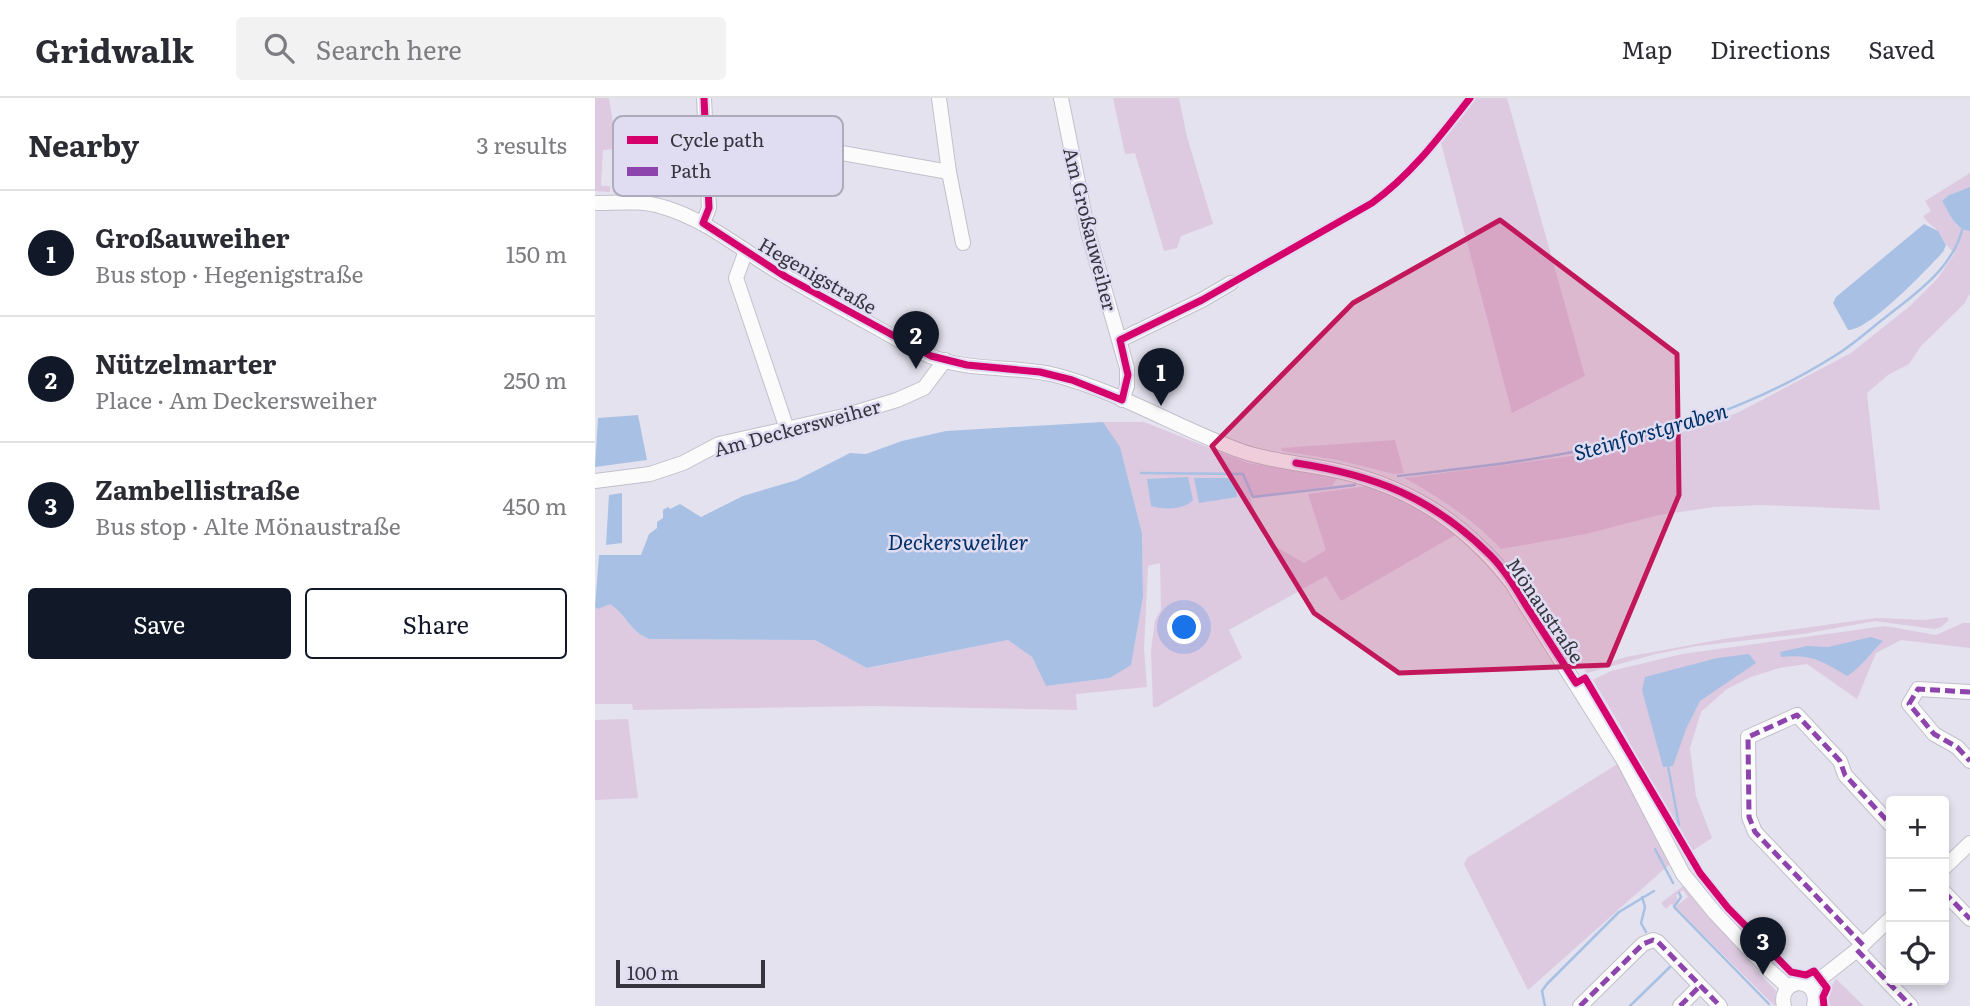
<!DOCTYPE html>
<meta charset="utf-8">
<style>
body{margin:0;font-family:Literata,serif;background:#f2f2f3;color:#2b2b33}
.controls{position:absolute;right:21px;bottom:21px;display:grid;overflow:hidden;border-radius:7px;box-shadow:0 4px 10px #0003}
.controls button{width:63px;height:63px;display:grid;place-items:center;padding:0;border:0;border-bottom:2px solid #e1e1e2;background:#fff;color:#2b2b33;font:35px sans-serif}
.scale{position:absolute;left:21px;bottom:18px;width:149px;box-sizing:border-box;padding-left:7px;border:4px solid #36353d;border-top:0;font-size:19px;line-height:24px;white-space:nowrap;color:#36353d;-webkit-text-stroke:5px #e0ddf3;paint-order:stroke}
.you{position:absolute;left:590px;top:530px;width:24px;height:24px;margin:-18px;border:5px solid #fff;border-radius:50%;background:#1a73e8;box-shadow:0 0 0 10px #1a73e833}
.badge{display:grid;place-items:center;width:46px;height:46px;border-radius:50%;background:#111827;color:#fff;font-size:23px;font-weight:700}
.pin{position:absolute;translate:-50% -58px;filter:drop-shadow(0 2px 4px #0008)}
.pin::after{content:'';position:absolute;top:37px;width:24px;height:21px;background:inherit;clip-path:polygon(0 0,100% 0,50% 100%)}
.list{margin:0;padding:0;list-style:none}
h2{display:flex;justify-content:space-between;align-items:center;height:91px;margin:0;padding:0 28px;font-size:30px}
h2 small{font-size:23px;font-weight:400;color:#7c7c81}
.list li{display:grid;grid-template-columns:46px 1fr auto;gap:21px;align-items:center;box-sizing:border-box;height:126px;padding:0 28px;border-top:2px solid #e1e1e2}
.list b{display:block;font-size:26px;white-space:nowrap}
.list p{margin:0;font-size:23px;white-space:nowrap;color:#7c7c81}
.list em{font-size:23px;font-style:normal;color:#7c7c81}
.actions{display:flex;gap:14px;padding:21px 28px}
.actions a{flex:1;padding:16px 0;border:2px solid #111827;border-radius:7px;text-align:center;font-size:24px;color:#111827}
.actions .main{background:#111827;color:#fff}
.icon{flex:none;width:38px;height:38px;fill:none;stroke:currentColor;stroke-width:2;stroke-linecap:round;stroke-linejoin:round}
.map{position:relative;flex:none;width:1375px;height:908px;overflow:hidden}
header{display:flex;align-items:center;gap:42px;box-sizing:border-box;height:98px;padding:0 35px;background:#fff;border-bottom:2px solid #e1e1e2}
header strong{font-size:33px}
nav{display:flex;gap:38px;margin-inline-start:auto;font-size:24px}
.search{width:490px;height:63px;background:#f2f2f3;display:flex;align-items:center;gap:18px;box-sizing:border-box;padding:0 24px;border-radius:7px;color:#7c7c81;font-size:26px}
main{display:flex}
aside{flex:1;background:#fff}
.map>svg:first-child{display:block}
.green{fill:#ddcae0}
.water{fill:#a8c0e4}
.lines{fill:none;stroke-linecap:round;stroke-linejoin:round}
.stream{stroke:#a8c0e4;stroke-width:2.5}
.minor-casing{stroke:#c2c0ca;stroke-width:16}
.minor{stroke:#fbfbfc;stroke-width:14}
.quiet{stroke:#8e44ad;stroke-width:5;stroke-dasharray:10 5;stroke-linecap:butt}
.cycleway-casing{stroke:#e0ddf3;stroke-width:11}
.cycleway{stroke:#d6006c;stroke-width:7}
.marked{fill:#c2185b;fill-opacity:0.2;stroke:#c2185b;stroke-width:5;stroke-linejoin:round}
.labels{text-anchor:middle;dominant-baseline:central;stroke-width:5;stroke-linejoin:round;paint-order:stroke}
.street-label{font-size:19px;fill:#36353d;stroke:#e0ddf3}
.water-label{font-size:21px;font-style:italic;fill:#003067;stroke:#e0ddf3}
.key{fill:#e0ddf3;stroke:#adabbc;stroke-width:2}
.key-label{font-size:19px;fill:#36353d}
</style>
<header>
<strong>Gridwalk</strong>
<div class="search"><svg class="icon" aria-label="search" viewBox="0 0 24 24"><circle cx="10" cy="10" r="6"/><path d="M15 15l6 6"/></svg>Search here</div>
<nav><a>Map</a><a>Directions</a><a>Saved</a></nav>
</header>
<main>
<aside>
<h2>Nearby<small>3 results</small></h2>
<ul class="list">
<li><span class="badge">1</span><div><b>Großauweiher</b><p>Bus stop · Hegenigstraße</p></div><em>150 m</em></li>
<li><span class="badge">2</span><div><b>Nützelmarter</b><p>Place · Am Deckersweiher</p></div><em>250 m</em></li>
<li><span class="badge">3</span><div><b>Zambellistraße</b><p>Bus stop · Alte Mönaustraße</p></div><em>450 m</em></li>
</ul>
<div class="actions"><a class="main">Save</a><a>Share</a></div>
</aside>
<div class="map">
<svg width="1375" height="908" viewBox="0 0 1375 908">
<rect width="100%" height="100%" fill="#e4e2ee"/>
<!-- green -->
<g class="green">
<path d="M0,0H14L22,51L8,52L6,88H15V94L0,93Z"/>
<path d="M518,0H584L592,39L618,126L586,138L582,150L569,153L540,55L530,56Z"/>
<path d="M879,0H912L990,278L917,315L846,45Z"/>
<path d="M1375,75V89L1354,97L1347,103L1362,128L1375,133V195L1369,206L1326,248L1314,266L1293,277L1272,295L1285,412L1169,407L1119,409L1064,417L991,436L906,451C879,422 844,399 809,380L1000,355L1103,330L1144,314L1256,255L1315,208L1342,181L1360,155C1352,149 1350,144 1345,136C1340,129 1333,126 1328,118L1336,113L1330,103Z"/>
<path d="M508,324H549L653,365L743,379L737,388L655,399L670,442L709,465L731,452L713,396L773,388L820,407L862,436L746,503L731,478L634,532L647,560L562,609H558L556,553L560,522L566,512L565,465L553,468L549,551L552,589L481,596L482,612L278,608L38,612L37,606H0V509L3,511L15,505C33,519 32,531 54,541L220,542L273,570L413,542L437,559L451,588L515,580L536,566L548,499L547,435L525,350Z"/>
<path d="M800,342L809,375L799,376L742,362L687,353L686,350Z"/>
<path d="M1352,519L1354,522L1346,529L1340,531L1280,523L1208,536L1102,548L1061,556L992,575L989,572L1031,559L1128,541L1281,520L1329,522Z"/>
<path d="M1368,525H1375V550L1306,542L1281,555L1262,601L1212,566L1184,570L1156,579L1132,591L1106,614L1095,650L1101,698L1117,740L1094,755L1029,634L998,582L1016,573L1087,556L1290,528L1341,537Z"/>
<path d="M33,621L43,700L0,702V622Z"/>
<path d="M1024,665L1076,765L933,892L869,766L872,760Z"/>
<path d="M1088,788L1157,861L1154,864L1181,893L1180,908L1080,809L1093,799L1088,792L1081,797L1083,803L1079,808L1076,806L1071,811L1066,805Z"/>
<path d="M1241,881L1269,908H1235L1232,896Z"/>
</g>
<!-- water -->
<g class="water">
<path d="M1375,89V133C1360,132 1354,114 1347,103L1354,97Z"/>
<path d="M1329,126L1343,133L1351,147L1348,154C1332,171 1274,233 1253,232L1238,205L1241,199Z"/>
<path d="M43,317L52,362L0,369L3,320Z"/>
<path d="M508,324L525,349L547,435L548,499L536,567L515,580L451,588L437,559L413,542L272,570L220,542L54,541C32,531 34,519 15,506L3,511L0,509L4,457H46L54,436L62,430V424L68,420V412L73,409L75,411L85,406L106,419L148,398L202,382L255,355L271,356L307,343L351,333Z"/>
<path d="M593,379L598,402C589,412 568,412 556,408L552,381Z"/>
<path d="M599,380H640L642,399L604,405Z"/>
<path d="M27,395V445L11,447L14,397Z"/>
<path d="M1276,539L1288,543C1276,554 1266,570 1252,578C1227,563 1216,556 1186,559L1185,554L1212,548L1233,549Z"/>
<path d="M1154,556L1161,565L1105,603L1091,631L1078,668L1068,669L1047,592L1050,579L1122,560Z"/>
</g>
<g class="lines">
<!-- stream -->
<g class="stream">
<path d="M546,375L648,376L658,399L760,387"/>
<path d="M803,378C960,360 1104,344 1241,257C1259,246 1275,231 1292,218C1321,196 1358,169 1367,132"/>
<path d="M1073,668L1084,727"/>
<path d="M1060,751L1078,785"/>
<path d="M1084,795L1086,799L1079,809L1174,906"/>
<path d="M1047,799L1050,809L1046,825L1051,834"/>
<path d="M950,908L947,893L952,886L1024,814L1059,793"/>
<path d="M1035,908L1078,866"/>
</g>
<!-- minor casing -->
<g class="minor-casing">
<g id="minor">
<path d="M344,0L354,74L368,145"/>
<path d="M466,0L493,134L532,270V288L527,302"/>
<path d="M110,33H122L354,74"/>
<path d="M0,105C23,105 46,102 68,109C106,120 137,144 169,165C205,188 242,208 279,228C297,238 316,250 335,258C374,274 419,267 460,277C525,294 583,330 646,353C674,363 705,365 734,371C810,386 869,423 917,485L1029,663L1088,776L1120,815L1173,871L1193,889"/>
<path d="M108,125L114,110L109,0"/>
<path d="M151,153L141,180L192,331"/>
<path d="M525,242L607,202L636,185"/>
<path d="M0,383L55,376L88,365L124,346L249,318L302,302L329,290L350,262"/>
<path d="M1375,594L1323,591L1314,606L1339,636L1362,649L1375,663"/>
<path d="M1349,770L1375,745"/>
<path d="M1349,794L1375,821"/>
<path d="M1268,847L1160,734L1154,719L1153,639L1202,617L1245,663L1250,677L1296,727"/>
<path d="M1262,852L1316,908"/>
<path d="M1215,889L1262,852L1296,820"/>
<path d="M985,908L1048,846L1058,842L1063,844L1125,908"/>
<path d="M1085,908L1105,888"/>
<path d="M1189,908C1186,897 1191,888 1202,885C1216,885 1222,895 1219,908"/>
</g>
</g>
<!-- minor -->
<use href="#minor" class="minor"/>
<!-- quiet -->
<g class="quiet">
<path d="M1375,594L1323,591L1314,606L1339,636L1362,649L1375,663"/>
<path d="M1349,794L1375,821"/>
<path d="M1268,847L1160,734L1154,719L1153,639L1202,617L1245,663L1250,677L1296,727"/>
<path d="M1262,852L1316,908"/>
<path d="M985,908L1048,846L1058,842L1063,844L1125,908"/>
<path d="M1085,908L1105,888"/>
</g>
<!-- cycleway casing -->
<g class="cycleway-casing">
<g id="cycleway">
<path d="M109,0L114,110L108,125L191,179L336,258L372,267L445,274L477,282L527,302L533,277L525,242L607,202L777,105C817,76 845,38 875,0"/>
<path d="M701,365C779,377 837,399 895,457C910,472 921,491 932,509C948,534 965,560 981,585L990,580L1105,775L1133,810L1196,874L1211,877L1219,873L1232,890L1228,899L1229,908"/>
</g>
</g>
<!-- cycleway -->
<use href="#cycleway" class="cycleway"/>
</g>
<!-- marked area -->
<path class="marked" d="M905,122L1082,256L1084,397L1013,567L804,575L719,515L617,348L758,205Z"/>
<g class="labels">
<!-- street labels -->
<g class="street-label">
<text transform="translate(496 131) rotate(76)">Am Großauweiher</text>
<text transform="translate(223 177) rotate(30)">Hegenigstraße</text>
<text transform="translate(202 329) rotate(-15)">Am Deckersweiher</text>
<text transform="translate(951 512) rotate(56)">Mönaustraße</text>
</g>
<!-- water labels -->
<g class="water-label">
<text transform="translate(1055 332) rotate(-16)">Steinforstgraben</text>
<text x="363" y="442">Deckersweiher</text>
</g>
</g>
<!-- legend -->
<rect x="18" y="18" width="230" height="80" rx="10" class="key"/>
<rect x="32" y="38" width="31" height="8" fill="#d6006c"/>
<rect x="32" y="69" width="31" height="9" fill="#8e44ad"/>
<g class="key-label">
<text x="75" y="49">Cycle path</text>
<text x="75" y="80">Path</text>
</g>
</svg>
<div class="controls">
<button>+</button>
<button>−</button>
<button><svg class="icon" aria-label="locate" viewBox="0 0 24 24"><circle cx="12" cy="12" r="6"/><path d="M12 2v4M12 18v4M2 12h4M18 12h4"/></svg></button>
</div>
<div class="scale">100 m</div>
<div class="you"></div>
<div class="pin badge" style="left:566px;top:308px">1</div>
<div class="pin badge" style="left:321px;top:271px">2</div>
<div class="pin badge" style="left:1168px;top:877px">3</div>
</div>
</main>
